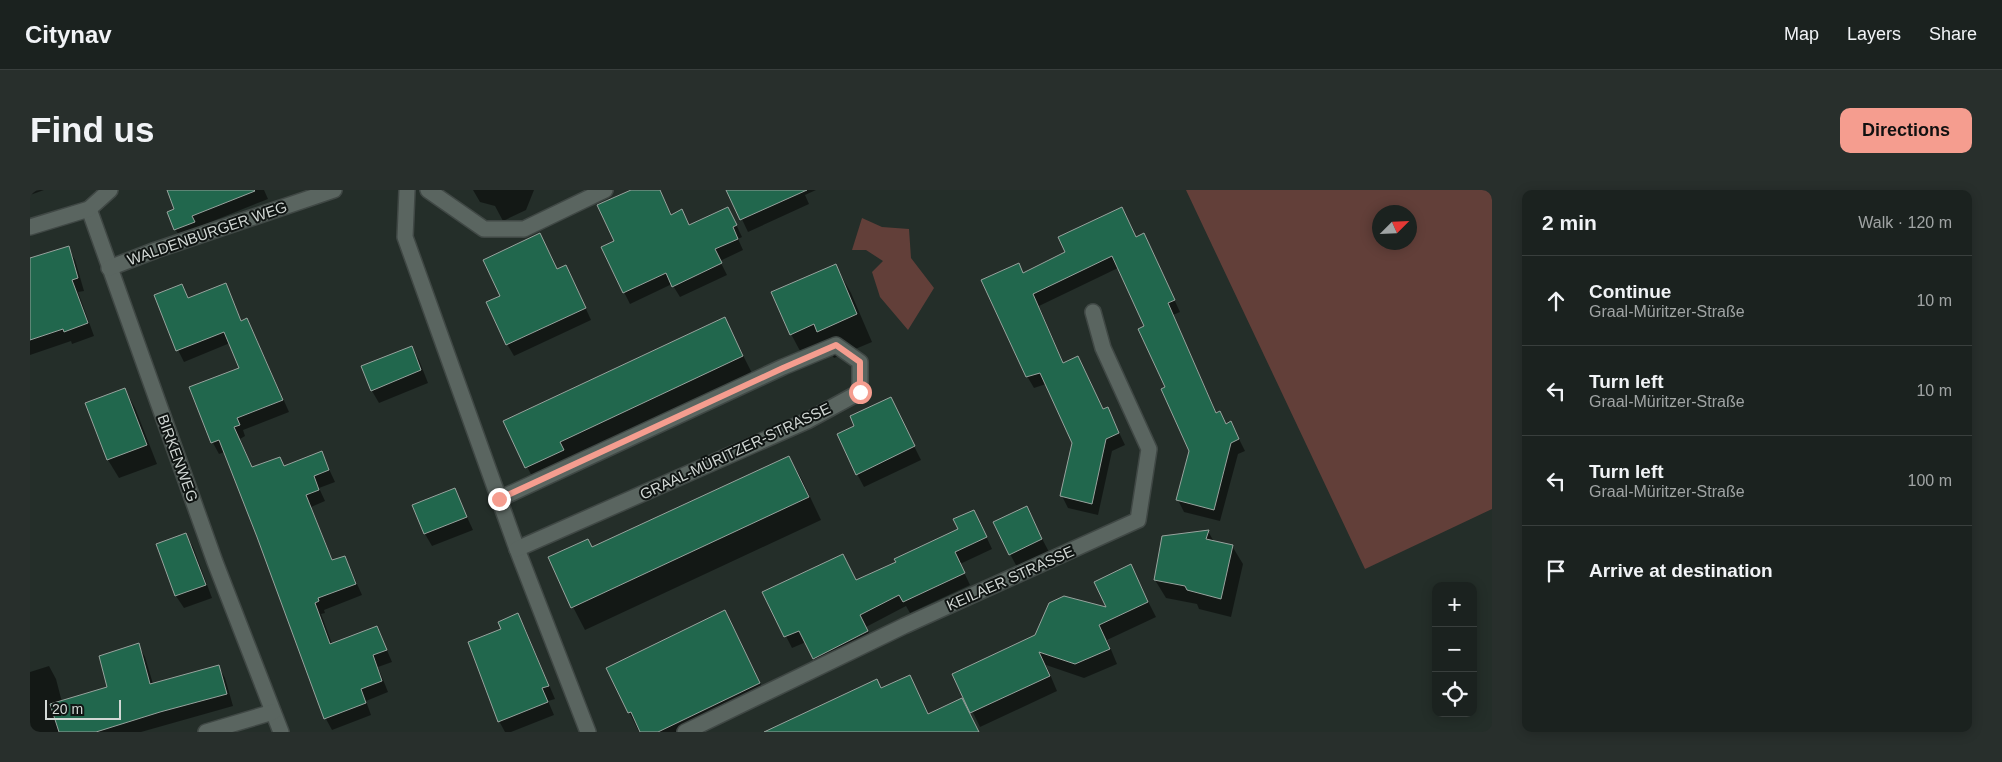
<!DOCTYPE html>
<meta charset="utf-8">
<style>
body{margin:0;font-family:Helvetica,sans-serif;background:#282f2c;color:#f1f3f6}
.controls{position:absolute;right:15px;bottom:15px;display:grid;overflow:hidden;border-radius:10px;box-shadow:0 2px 12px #0003}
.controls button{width:45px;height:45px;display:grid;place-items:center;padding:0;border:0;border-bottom:1px solid #393f3d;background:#1b221f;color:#f1f3f6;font:25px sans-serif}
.compass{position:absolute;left:1342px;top:15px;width:45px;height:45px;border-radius:50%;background:#1b221f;box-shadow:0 2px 12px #0003;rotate:66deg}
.scale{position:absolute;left:15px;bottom:12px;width:76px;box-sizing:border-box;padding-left:5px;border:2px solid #d2d8d5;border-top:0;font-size:14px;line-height:18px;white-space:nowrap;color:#d2d8d5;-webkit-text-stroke:4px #101513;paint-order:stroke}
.stop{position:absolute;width:15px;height:15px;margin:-11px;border:4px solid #f59d8f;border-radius:50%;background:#fff}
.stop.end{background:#f59d8f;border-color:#fff;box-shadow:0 1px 5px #0008}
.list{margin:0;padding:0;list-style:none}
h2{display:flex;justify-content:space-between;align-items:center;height:65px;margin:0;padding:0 20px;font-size:21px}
h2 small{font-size:16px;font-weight:400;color:#a0a4a4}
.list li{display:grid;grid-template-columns:32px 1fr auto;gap:15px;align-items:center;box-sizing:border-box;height:90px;padding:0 20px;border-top:1px solid #393f3d}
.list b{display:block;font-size:19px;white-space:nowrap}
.list p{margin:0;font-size:16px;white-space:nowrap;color:#a0a4a4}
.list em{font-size:16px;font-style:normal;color:#a0a4a4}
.icon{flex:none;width:28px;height:28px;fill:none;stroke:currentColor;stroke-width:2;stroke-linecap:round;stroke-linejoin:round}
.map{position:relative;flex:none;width:1462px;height:542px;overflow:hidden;border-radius:10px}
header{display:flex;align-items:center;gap:30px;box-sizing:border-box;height:70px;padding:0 25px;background:#1b221f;border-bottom:1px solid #393f3d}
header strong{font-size:24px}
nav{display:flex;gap:28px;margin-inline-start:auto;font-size:18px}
.intro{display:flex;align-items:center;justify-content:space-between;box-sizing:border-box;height:120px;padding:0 30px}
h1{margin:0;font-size:35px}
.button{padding:12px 22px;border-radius:10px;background:#f59d8f;color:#111;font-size:18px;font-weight:700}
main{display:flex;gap:30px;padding:0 30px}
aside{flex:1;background:#1b221f;border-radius:10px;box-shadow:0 2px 12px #0003}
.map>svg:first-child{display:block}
.green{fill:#623f39;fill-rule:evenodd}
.shadow{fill:#0007}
.building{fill:#21674d;stroke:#98a39e}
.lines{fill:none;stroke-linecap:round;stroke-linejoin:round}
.minor-casing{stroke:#404845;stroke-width:18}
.minor{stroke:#5a6560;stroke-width:15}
.route{stroke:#f59d8f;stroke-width:6}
.labels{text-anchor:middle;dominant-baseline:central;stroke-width:4;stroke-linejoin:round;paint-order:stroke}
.street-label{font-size:15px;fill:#d2d8d5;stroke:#101513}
</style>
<header>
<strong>Citynav</strong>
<nav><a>Map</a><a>Layers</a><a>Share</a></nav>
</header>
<div class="intro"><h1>Find us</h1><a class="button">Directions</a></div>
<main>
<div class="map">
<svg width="1462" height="542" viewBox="0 0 1462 542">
<rect width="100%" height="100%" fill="#242e29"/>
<!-- green -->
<g class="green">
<path d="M1156,0H1462V319L1335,379ZM1350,22H1380V52H1350Z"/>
<path d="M832,28L852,37L879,39L881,68L904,98L878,140L850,107L842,82L853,71L836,60H822Z"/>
</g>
<!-- shadow -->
<g class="shadow">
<path d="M0,0H14L0,5Z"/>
<path d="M139,0H234L238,9L168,37L170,43L152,50L145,39L146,20Z"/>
<path d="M443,0H504L496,20L473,31L465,16L450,12Z"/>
<path d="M603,0H630L642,26L659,36L704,30L712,47L708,49L713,60L690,71L697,85L650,107L642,94L600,114L594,102L586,52Z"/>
<path d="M698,0H786L775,5L779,14L718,42Z"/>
<path d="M1114,45L1150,122L1143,125L1187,224L1190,222L1197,235L1201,233L1215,261L1208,264L1190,331L1154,322L1148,310L1160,261L1116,137L1088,78L1009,116L1034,174L1048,167L1073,220L1077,218L1095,255L1082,261L1068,325L1038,318L1032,306L1043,253L1016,194L1004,198L997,186L993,84Z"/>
<path d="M38,58L45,70L54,101L48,102L64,146L42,154L41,151L0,165V79Z"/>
<path d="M805,75L821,103L842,152L804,168L800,161L776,172L761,144Z"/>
<path d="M527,80L542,88L561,130L484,166L477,154L472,106Z"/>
<path d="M195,95L212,132L216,130L223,141L259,222L213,240L215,246L210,249L223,278L254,277L291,262L305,292L289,298L295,311L281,317L303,371L315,367L332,405L294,420L295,423L291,424L302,454L347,437L362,472L348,477L358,502L336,511L341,525L302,540L296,529L228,347L195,262L189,264L183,253L161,198L210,179L200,153L154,172L148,160L126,106L151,96L159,109Z"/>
<path d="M694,128L725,189L542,275L545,283L509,300L474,232Z"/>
<path d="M381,157L389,170L398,193L349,213L342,201Z"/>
<path d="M95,200L105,218L127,274L89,288L78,270L57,214Z"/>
<path d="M860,208L891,270L834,297L827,284L826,236Z"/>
<path d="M759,267L772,290L791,330L555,440L543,417L519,368L562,359Z"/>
<path d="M424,299L443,340L402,356L395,344Z"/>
<path d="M996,318L1019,362L987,377L980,364Z"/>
<path d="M950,333L962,359L930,374L940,395L880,423L876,416L836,437L844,453L790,480L776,452L762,458L734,403L826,391L867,373L930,339Z"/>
<path d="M1178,341L1184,352L1202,356L1213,374L1201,427L1169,419L1167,414L1136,408L1125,390Z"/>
<path d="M156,345L163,357L182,408L154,418L146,406L127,355Z"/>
<path d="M1100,376L1126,427L1077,450L1087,474L1054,488L1016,475L1027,501L950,537L924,484L1078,419Z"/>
<path d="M488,425L495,438L525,509L518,511L524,525L481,542H475L469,531L473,439Z"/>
<path d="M701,434L736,505L659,542H609L578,479Z"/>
<path d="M108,455L115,467L123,494L188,476L195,488L203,516L111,542H0V482L19,476L26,489L32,512L78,498Z"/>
</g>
<!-- building -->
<g class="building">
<path d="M137,0H224L225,1L162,26L165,32L144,40L137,22L144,19Z"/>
<path d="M601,0H630L641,25L652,19L659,35L698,17L707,35L703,37L708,49L685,59L692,73L642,97L636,83L593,103L571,57L584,51L567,15Z"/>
<path d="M696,0H777L710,30Z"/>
<path d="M1092,17L1106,47L1114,43L1145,110L1138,113L1186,223L1190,221L1196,234L1201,231L1209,249L1201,253L1184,320L1146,310L1159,261L1131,199L1135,197L1108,139L1114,136L1082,66L1003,104L1033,173L1048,166L1073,219L1078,217L1089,243L1076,249L1062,314L1030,306L1042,253L1010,183L996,187L951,90L989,73L993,83L1035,62L1028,47Z"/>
<path d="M510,43L527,79L536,75L556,118L476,155L456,112L470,106L453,70Z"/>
<path d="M39,56L48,88L42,90L58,133L34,142L33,139L0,150V68Z"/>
<path d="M806,74L827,124L787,142L784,134L760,145L741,102Z"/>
<path d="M196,93L211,131L217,128L253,210L207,228L210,235L204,237L222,277L250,267L254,276L292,261L299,280L284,286L289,300L276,305L302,370L315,366L326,394L288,408L289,411L285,413L300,454L347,436L357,460L343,465L352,491L331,499L336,513L294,529L227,347L189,250L181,253L159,197L209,178L194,142L146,161L124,105L152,94L158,108Z"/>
<path d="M695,127L713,166L530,252L534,260L495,278L473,231Z"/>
<path d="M382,156L391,180L341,201L331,176Z"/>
<path d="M95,198L117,255L77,270L55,213Z"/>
<path d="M861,207L885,256L826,285L807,244L824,236L820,226Z"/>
<path d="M759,266L779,307L541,418L518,367L558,349L562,357Z"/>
<path d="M425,298L437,327L394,344L382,315Z"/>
<path d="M997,316L1012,349L979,365L963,332Z"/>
<path d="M944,320L957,347L925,362L935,383L873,412L869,405L830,425L838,441L783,469L769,441L754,447L732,402L813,364L826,390L866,372L864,369L928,339L923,329Z"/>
<path d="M1179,340L1176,349L1203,355L1191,409L1157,400L1155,396L1124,390L1132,346Z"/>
<path d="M156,343L176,395L145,406L126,354Z"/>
<path d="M1101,374L1118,412L1069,435L1080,459L1045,474L1009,462L1020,486L940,523L922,484L1005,445L1019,413L1034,406L1076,417L1064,392Z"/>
<path d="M695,420L730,493L628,542H610L601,522L598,523L576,478Z"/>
<path d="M488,423L519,496L512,498L518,512L468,532L438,452L471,439L468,432Z"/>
<path d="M109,453L120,494L189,475L197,504L130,522L66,542H29L20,514L77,497L69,466Z"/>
<path d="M880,485L898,524L932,508L949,542H734L847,489L851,498Z"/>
</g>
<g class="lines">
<!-- minor casing -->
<g class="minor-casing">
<g id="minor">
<path d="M377,0L375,47L487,359L558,542"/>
<path d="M398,0L454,39H494L575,0"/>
<path d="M59,19L185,372L251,542"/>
<path d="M0,37L59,19L80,0"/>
<path d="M79,78L126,60L304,0"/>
<path d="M469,309L753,177L806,155L830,172V202L777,231L487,359"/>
<path d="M176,542L243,522"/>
<path d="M655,542L874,436L1108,330L1119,259L1073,158L1063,122"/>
</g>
</g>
<!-- minor -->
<use href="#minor" class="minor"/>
</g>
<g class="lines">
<!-- route -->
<path class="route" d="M469,309L753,178L806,155L830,172V202"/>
</g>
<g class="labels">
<!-- street labels -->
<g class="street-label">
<text transform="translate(177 43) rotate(-19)">WALDENBURGER WEG</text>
<text transform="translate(705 261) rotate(-25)">GRAAL-MÜRITZER-STRASSE</text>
<text transform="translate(148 268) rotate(70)">BIRKENWEG</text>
<text transform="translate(980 388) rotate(-24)">KEILAER STRASSE</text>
</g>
</g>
</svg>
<div class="controls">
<button>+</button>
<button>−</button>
<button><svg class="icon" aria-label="locate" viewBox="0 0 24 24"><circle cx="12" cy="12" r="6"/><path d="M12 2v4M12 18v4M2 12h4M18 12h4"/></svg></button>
</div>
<svg class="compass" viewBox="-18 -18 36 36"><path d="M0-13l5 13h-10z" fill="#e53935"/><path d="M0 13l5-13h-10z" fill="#a0a4a4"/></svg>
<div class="scale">20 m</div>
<div class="stop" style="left:830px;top:202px"></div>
<div class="stop end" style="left:469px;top:309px"></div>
</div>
<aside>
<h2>2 min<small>Walk · 120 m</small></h2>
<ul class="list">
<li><svg class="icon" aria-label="ahead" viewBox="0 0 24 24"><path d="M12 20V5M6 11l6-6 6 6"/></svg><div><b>Continue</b><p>Graal-Müritzer-Straße</p></div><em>10 m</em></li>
<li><svg class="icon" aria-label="left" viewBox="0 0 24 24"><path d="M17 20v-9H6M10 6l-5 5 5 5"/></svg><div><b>Turn left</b><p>Graal-Müritzer-Straße</p></div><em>10 m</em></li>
<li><svg class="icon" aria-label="left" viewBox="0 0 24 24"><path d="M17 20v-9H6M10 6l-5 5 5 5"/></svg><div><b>Turn left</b><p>Graal-Müritzer-Straße</p></div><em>100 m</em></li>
<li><svg class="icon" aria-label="arrive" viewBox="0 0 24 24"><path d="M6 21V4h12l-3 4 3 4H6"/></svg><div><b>Arrive at destination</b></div></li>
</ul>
</aside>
</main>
